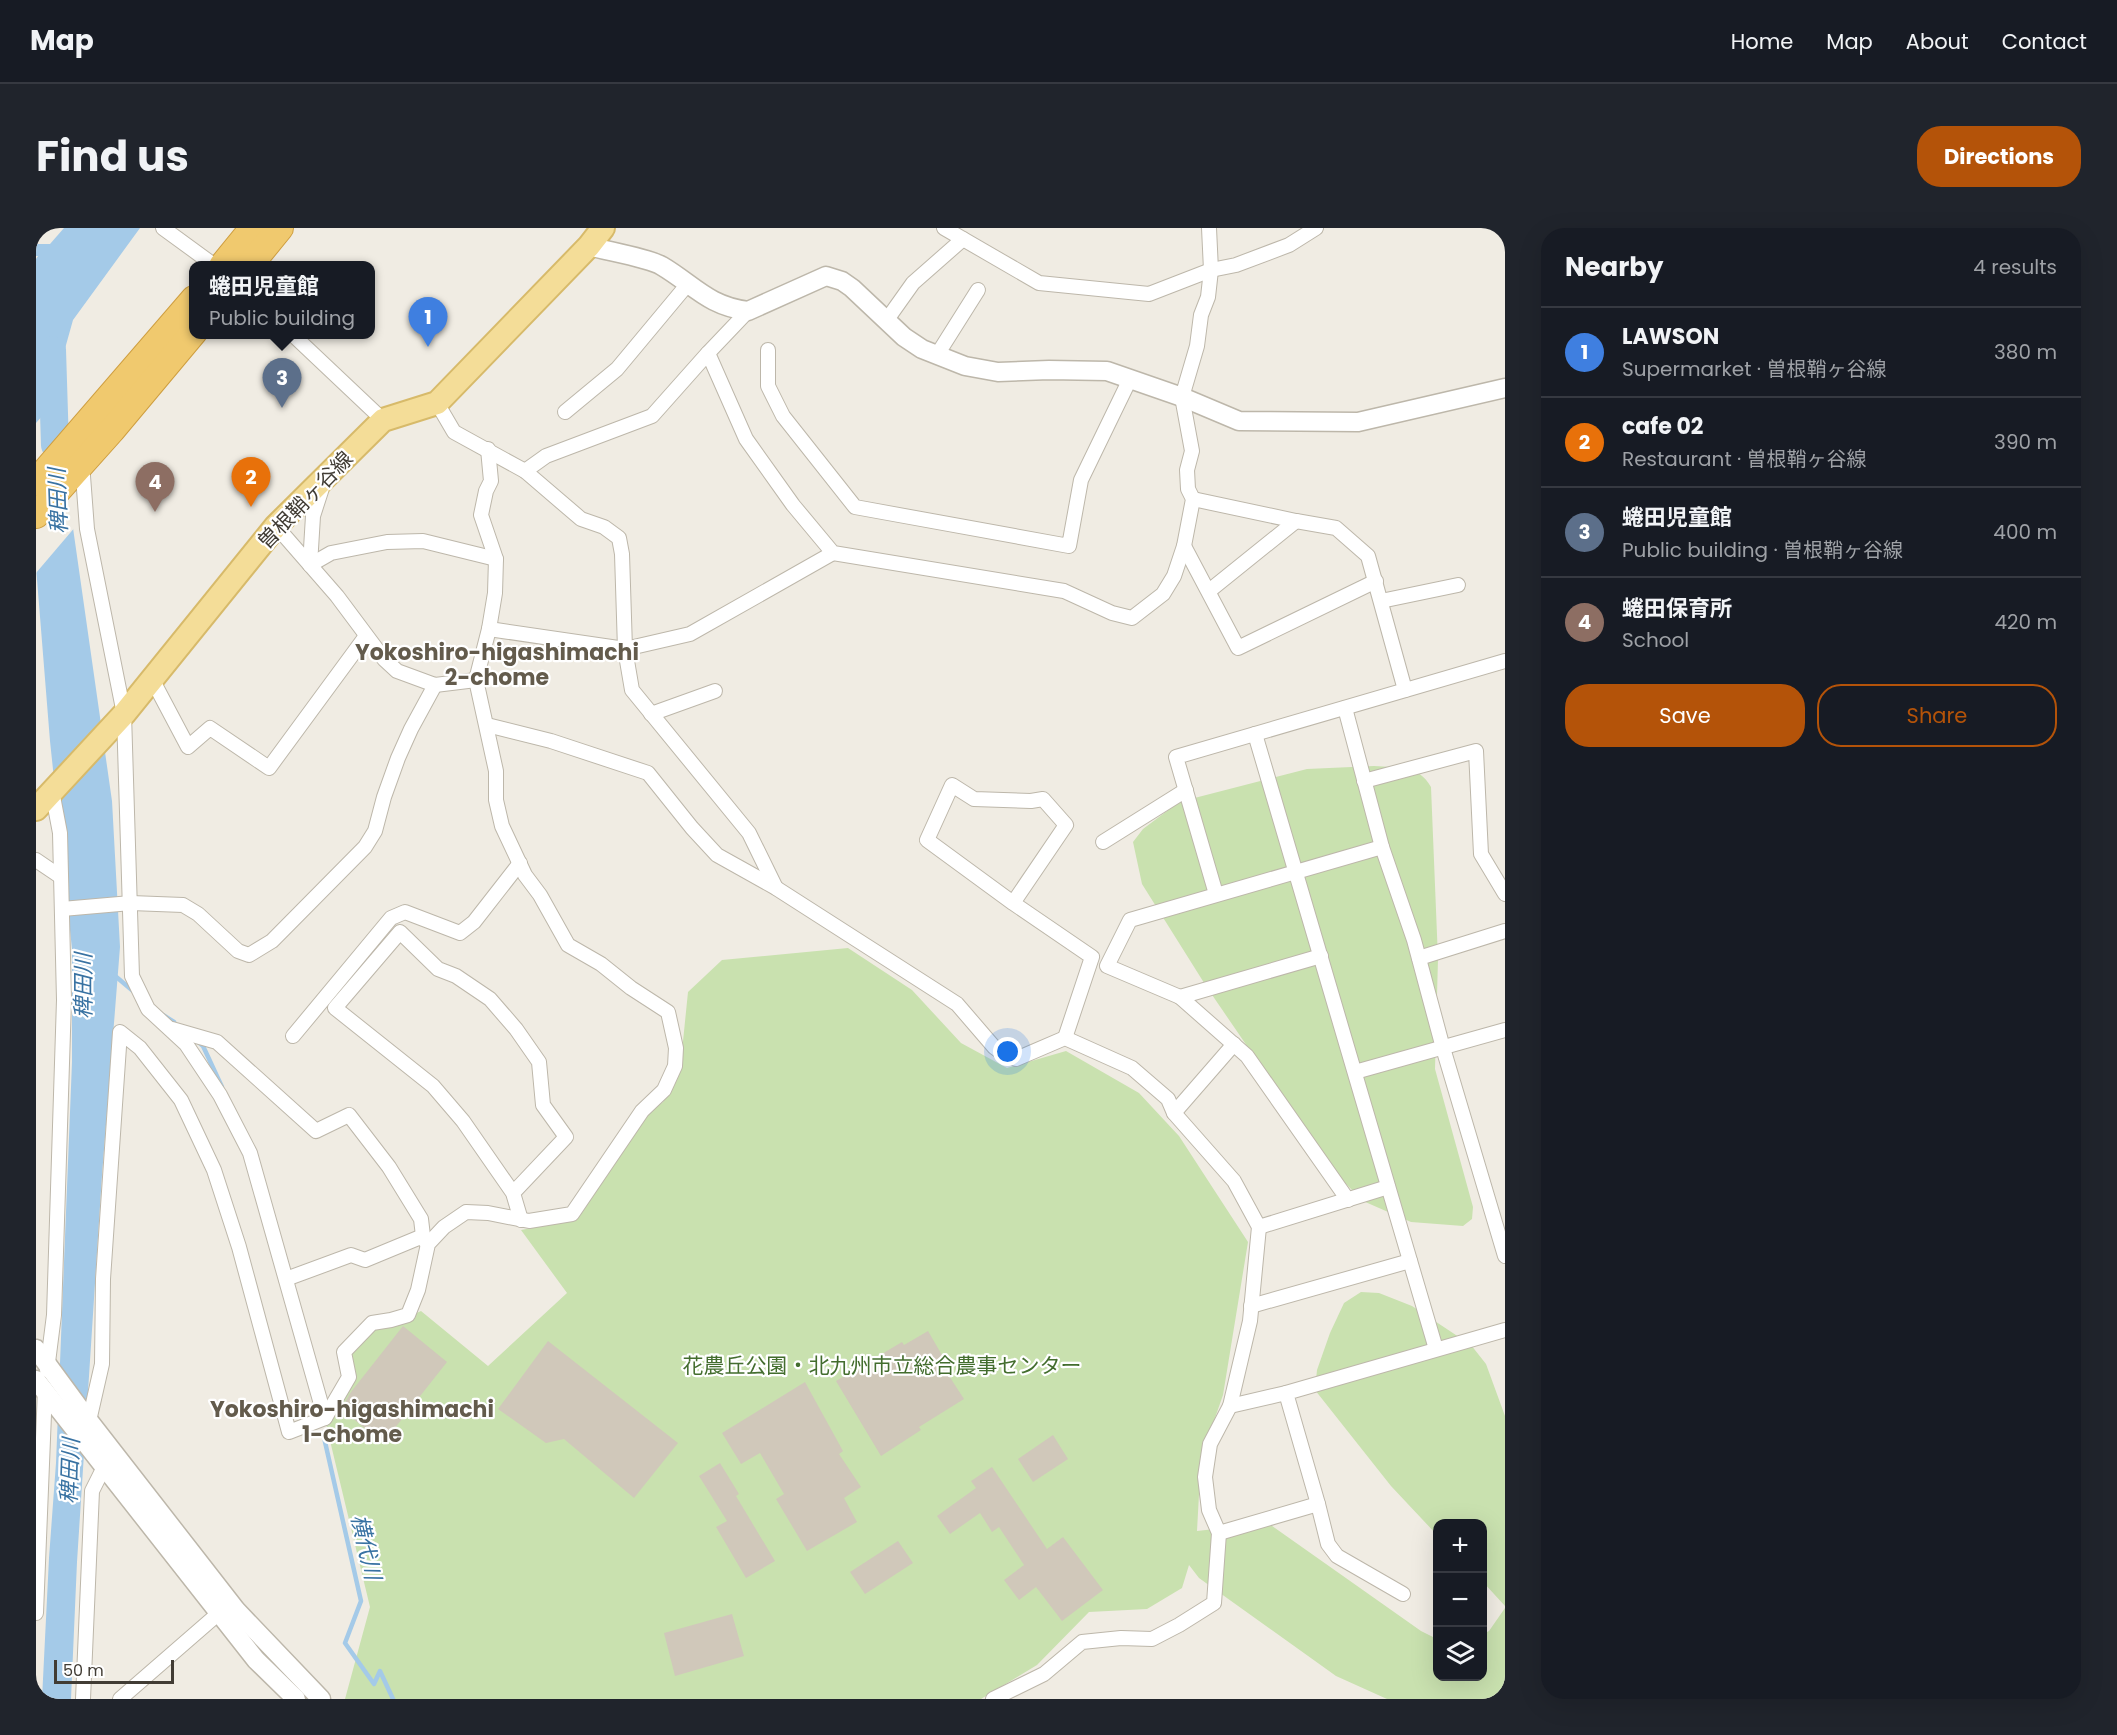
<!DOCTYPE html>
<meta charset="utf-8">
<style>
body{margin:0;font-family:Poppins,"Noto Sans JP",sans-serif;background:#20242c;color:#f1f3f6}
.controls{position:absolute;right:18px;bottom:18px;display:grid;overflow:hidden;border-radius:12px;box-shadow:0 6px 24px #0002}
.controls button{width:54px;height:54px;display:grid;place-items:center;padding:0;border:0;border-bottom:2px solid #363941;background:#171b24;color:#f1f3f6;font:30px sans-serif}
.scale{position:absolute;left:18px;bottom:15px;width:120px;box-sizing:border-box;padding-left:6px;border:3px solid #413c34;border-top:0;font-size:16px;line-height:21px;white-space:nowrap;color:#413c34;-webkit-text-stroke:4px #fff;paint-order:stroke}
.you{position:absolute;left:972px;top:824px;width:21px;height:21px;margin:-15px;border:4px solid #fff;border-radius:50%;background:#1a73e8;box-shadow:0 0 0 9px #1a73e833}
.badge{display:grid;place-items:center;width:39px;height:39px;border-radius:50%;background:#b45309;color:#fff;font-size:20px;font-weight:700}
.pin{position:absolute;translate:-50% -50px;filter:drop-shadow(0 2px 3px #0008)}
.pin::after{content:'';position:absolute;top:32px;width:21px;height:18px;background:inherit;clip-path:polygon(0 0,100% 0,50% 100%)}
.popup{position:absolute;left:153px;top:33px;width:186px;height:78px;box-sizing:border-box;display:grid;place-content:center;border-radius:12px;background:#171b24;filter:drop-shadow(0 2px 4px #0005);font-size:20px;white-space:nowrap;color:#9ea1a6}
.popup b{font-size:22px;color:#f1f3f6}
.popup::after{content:'';position:absolute;left:50%;top:100%;margin-left:-12px;border:12px solid transparent;border-top-color:#171b24}
.list{margin:0;padding:0;list-style:none}
h2{display:flex;justify-content:space-between;align-items:center;height:78px;margin:0;padding:0 24px;font-size:26px}
h2 small{font-size:20px;font-weight:400;color:#9ea1a6}
.list li{display:grid;grid-template-columns:39px 1fr auto;gap:18px;align-items:center;box-sizing:border-box;height:90px;padding:0 24px;border-top:2px solid #363941}
.list b{display:block;font-size:22px;white-space:nowrap}
.list p{margin:0;font-size:20px;white-space:nowrap;color:#9ea1a6}
.list em{font-size:20px;font-style:normal;color:#9ea1a6}
.actions{display:flex;gap:12px;padding:18px 24px}
.actions a{flex:1;padding:14px 0;border:2px solid #b45309;border-radius:24px;text-align:center;font-size:21px;color:#b45309}
.actions .main{background:#b45309;color:#fff}
.icon{flex:none;width:33px;height:33px;fill:none;stroke:currentColor;stroke-width:2;stroke-linecap:round;stroke-linejoin:round}
.map{position:relative;flex:none;width:1469px;height:1471px;overflow:hidden;border-radius:24px}
header{display:flex;align-items:center;gap:36px;box-sizing:border-box;height:84px;padding:0 30px;background:#171b24;border-bottom:2px solid #363941}
header strong{font-size:28px}
nav{display:flex;gap:33px;margin-inline-start:auto;font-size:21px}
.intro{display:flex;align-items:center;justify-content:space-between;box-sizing:border-box;height:144px;padding:0 36px}
h1{margin:0;font-size:42px}
.button{padding:15px 27px;border-radius:24px;background:#b45309;color:#fff;font-size:21px;font-weight:700}
main{display:flex;gap:36px;padding:0 36px}
aside{flex:1;background:#171b24;border-radius:24px;box-shadow:0 6px 24px #0002}
.map>svg:first-child{display:block}
.green{fill:#c9e1af}
.water{fill:#a4cae8}
.pier{fill:#f0ece3}
.lines{fill:none;stroke-linecap:round;stroke-linejoin:round}
.stream{stroke:#a4cae8;stroke-width:4.5}
.river{stroke:#a4cae8;stroke-width:28}
.building{fill:#d0c8ba}
.minor-casing{stroke:#bdb7aa;stroke-width:16}
.tertiary-casing{stroke:#bdb7aa;stroke-width:21}
.primary-casing{stroke:#d7ba6a;stroke-width:26}
.motorway-casing{stroke:#ce9e40;stroke-width:28}
.minor{stroke:#fff;stroke-width:14}
.tertiary{stroke:#fff;stroke-width:18}
.primary{stroke:#f4dd98;stroke-width:22}
.motorway{stroke:#f0c96e;stroke-width:26}
.labels{text-anchor:middle;dominant-baseline:central;stroke-width:4.5;stroke-linejoin:round;paint-order:stroke}
.street-label{font-size:21px;fill:#413c34;stroke:#fff}
.park-label{font-size:21px;fill:#436d2e;stroke:#fff}
.water-label{font-size:22px;font-style:italic;fill:#3872a2;stroke:#fff}
.neighbourhood-label{font-size:22px;font-weight:bold;fill:#635b4c;stroke:#fff}
</style>
<header>
<strong>Map</strong>
<nav><a>Home</a><a>Map</a><a>About</a><a>Contact</a></nav>
</header>
<div class="intro"><h1>Find us</h1><a class="button">Directions</a></div>
<main>
<div class="map">
<svg width="1469" height="1471" viewBox="0 0 1469 1471">
<rect width="100%" height="100%" fill="#f0ece3"/>
<!-- green -->
<g class="green">
<path d="M1338,538C1362,540 1382,536 1395,559L1402,731L1399,841L1437,979L1436,991L1427,998L1375,994L1327,973L1295,941L1170,758L1106,656L1097,614L1107,601L1143,574L1271,541Z"/>
<path d="M812,720L876,762L925,815L971,840L1030,823L1103,865L1143,908L1212,1014L1187,1167L1165,1230L1161,1303L1232,1295L1385,1403L1401,1411L1402,1448H1446L1447,1406L1453,1403L1469,1380V1471H1351L1300,1448L1163,1350L1153,1337L1146,1360L1111,1381L1053,1384L1001,1437L945,1471H309L334,1379L290,1196L313,1128L338,1100L354,1097L385,1083L452,1138L531,1065L485,1002L535,992L606,889L627,874L645,833L652,764L686,732Z"/>
<path d="M1325,1064L1343,1065L1376,1078L1435,1117L1450,1136L1469,1188V1378L1447,1354L1446,1296H1402L1401,1307L1355,1258L1279,1162L1281,1142L1294,1105L1308,1075Z"/>
</g>
<!-- water -->
<path class="water" d="M28,0H104L37,92L16,167L35,286L76,573L84,719L66,947L41,1334L35,1471H6L13,1330L20,1235L36,834V721L14,513L0,339V31L2,28H0V16H14Z"/>
<!-- pier -->
<path class="pier" d="M20,172L40,298L0,345V195Z"/>
<g class="lines">
<!-- stream -->
<g class="stream">
<path d="M78,747L97,763"/>
<path d="M127,787L138,794"/>
<path d="M160,812L167,818L186,859"/>
<path d="M287,1205L325,1373L309,1415L338,1456L344,1443L357,1471"/>
</g>
<!-- river -->
<path class="river" d="M16,122L19,217"/>
</g>
<!-- building -->
<g class="building">
<path d="M367,1098L411,1134L347,1215L305,1181L315,1164Z"/>
<path d="M892,1103L910,1134L906,1137L928,1171L883,1199L885,1202L845,1228L800,1153L866,1114L868,1117Z"/>
<path d="M512,1113L642,1215L598,1270L528,1211L510,1215L462,1181Z"/>
<path d="M769,1154L807,1223L803,1226L825,1259L808,1270L821,1294L771,1323L740,1271L748,1266L724,1225L705,1236L686,1205Z"/>
<path d="M1017,1207L1032,1231L997,1254L982,1231Z"/>
<path d="M684,1235L703,1266L700,1268L739,1333L710,1350L680,1299L691,1293L663,1248Z"/>
<path d="M956,1239L1011,1321L1027,1309L1067,1362L1026,1393L1000,1359L983,1372L968,1352L988,1337L963,1299L956,1304L944,1285L914,1306L901,1288L940,1260L935,1253Z"/>
<path d="M862,1313L877,1335L829,1366L814,1344Z"/>
<path d="M696,1386L708,1428L639,1448L628,1405Z"/>
</g>
<g class="lines">
<!-- minor casing -->
<g class="minor-casing">
<g id="minor">
<path d="M127,0L179,38"/>
<path d="M908,0L1003,55L1113,66L1175,42L1200,37L1253,17L1280,0"/>
<path d="M712,83L672,125L710,211L757,277L797,325L1028,363L1076,385L1096,390L1127,366L1138,348L1148,318L1157,271L1152,261L1151,242L1156,223L1146,169L1161,118L1165,87L1172,69L1175,42L1173,0"/>
<path d="M850,93L877,55L927,11"/>
<path d="M256,106L347,192"/>
<path d="M732,122V158L747,188L819,279L1033,318L1045,252L1094,151"/>
<path d="M901,127L942,62"/>
<path d="M401,175L418,204L489,243L545,291L568,299L583,310L586,326L589,421L596,462L713,605L740,660"/>
<path d="M529,184L581,141L651,57"/>
<path d="M489,243L510,228L616,188L672,125"/>
<path d="M47,248L51,301L88,486L96,748L112,781L150,816L184,867L214,925L289,1190L253,1204L203,1019L178,942L145,872L104,820L84,804L67,1051L66,1136L53,1193"/>
<path d="M1157,271L1260,293L1300,300L1332,328L1369,462"/>
<path d="M240,298L301,368L348,431L361,443L399,457L440,452"/>
<path d="M1148,318L1202,420L1340,353"/>
<path d="M274,337L295,325L351,314L387,313L460,331"/>
<path d="M274,337L277,288L287,257"/>
<path d="M1173,363L1260,293"/>
<path d="M1345,373L1422,357"/>
<path d="M453,401L589,421L654,406L797,325"/>
<path d="M116,451L152,519L174,500L233,540L330,408"/>
<path d="M1309,480L1346,619L1378,712L1407,820L1469,1028"/>
<path d="M615,486L679,463"/>
<path d="M451,497L515,513L612,545L656,600L681,627L740,660L921,776L958,819L969,827L980,831L1029,810L1096,840L1132,871L1138,885L1198,953L1223,999L1214,1093L1194,1178L1174,1216L1169,1249L1173,1282L1183,1305L1178,1375L1143,1397L1116,1411L1085,1410L1046,1414L1008,1446L957,1471"/>
<path d="M1219,506L1400,1121"/>
<path d="M1328,553L1440,523L1445,626L1469,666"/>
<path d="M1067,614L1150,562"/>
<path d="M0,632L25,649"/>
<path d="M1180,666L1140,529L1469,433"/>
<path d="M977,675L891,612L916,557L938,571L995,573L1007,571L1030,597L977,675L1056,729L1029,810"/>
<path d="M26,681L95,675L147,677L162,686L202,723L213,727L236,713L329,619L339,603L348,569L362,530L375,501L399,457"/>
<path d="M1285,728L1144,769L1211,828L1312,972"/>
<path d="M1383,730L1469,703"/>
<path d="M1144,769L1071,738L1094,692L1346,619"/>
<path d="M136,801L181,814L280,903L313,887L353,939L385,991L387,1008"/>
<path d="M257,808L355,690L369,684L424,705L438,694L484,635"/>
<path d="M1319,844L1469,802"/>
<path d="M1138,885L1198,816"/>
<path d="M477,965L427,893L397,858L299,780L364,704L402,741L420,748L454,771L480,801L503,834L507,877L530,909L477,965L485,992"/>
<path d="M1223,999L1352,959"/>
<path d="M250,1051L315,1027L329,1032L387,1008L390,1014"/>
<path d="M1215,1078L1374,1033"/>
<path d="M11,1142L18,1087L28,772L24,605L16,563"/>
<path d="M1194,1178L1250,1165"/>
<path d="M289,1190L313,1149L308,1124L336,1095L355,1092L372,1087L382,1062L392,1016L408,999L430,984L452,985L493,993L536,986L606,883L628,862L639,838L640,820L632,784L595,760L565,736L532,717L504,667L489,647L466,598L460,572V543L440,452L453,401L459,365L460,331L445,287L450,263L455,253L452,221"/>
<path d="M1282,1276L1292,1316L1301,1328L1367,1366"/>
<path d="M1183,1305L1282,1276L1250,1165L1469,1102"/>
<path d="M0,1385L9,1161"/>
<path d="M47,1471L56,1263L68,1239"/>
<path d="M84,1471L183,1385"/>
</g>
</g>
<!-- tertiary casing -->
<g class="tertiary-casing">
<g id="tertiary">
<path d="M553,18C570,23 613,30 626,38C658,57 672,78 712,83L790,48L806,53L816,60L868,109L886,121L929,138L962,144L1013,142L1071,143L1146,169L1203,193L1322,194L1469,160"/>
<path d="M0,1121L53,1193L200,1382L285,1471"/>
<path d="M0,1152L220,1432L260,1471"/>
</g>
</g>
<!-- primary casing -->
<g class="primary-casing">
<path id="primary" d="M0,581L88,486L240,298L347,192L401,175L553,18L567,0"/>
</g>
<!-- motorway casing -->
<g class="motorway-casing">
<g id="motorway">
<path d="M186,38L217,0"/>
<path d="M213,38L244,0"/>
<path d="M0,254L158,71"/>
<path d="M0,287L76,202L158,104"/>
</g>
</g>
<!-- minor -->
<use href="#minor" class="minor"/>
<!-- tertiary -->
<use href="#tertiary" class="tertiary"/>
<!-- primary -->
<use href="#primary" class="primary"/>
<!-- motorway -->
<use href="#motorway" class="motorway"/>
</g>
<g class="labels">
<!-- street labels -->
<g class="street-label">
<text transform="translate(269 272) rotate(-46)">曽根鞘ヶ谷線</text>
</g>
<!-- park labels -->
<g class="park-label">
<text x="846" y="1137">花農丘公園・北九州市立総合農事センター</text>
</g>
<!-- water labels -->
<g class="water-label">
<text transform="translate(22 273) rotate(-92)">稗田川</text>
<text transform="translate(47 758) rotate(-90)">稗田川</text>
<text transform="translate(34 1243) rotate(-88)">稗田川</text>
<text transform="translate(330 1319) rotate(77)">横代川</text>
</g>
<!-- neighbourhood labels -->
<g class="neighbourhood-label">
<text x="461" y="424">Yokoshiro-higashimachi<tspan x="461" dy="25">2-chome</tspan></text>
<text x="316" y="1181">Yokoshiro-higashimachi<tspan x="316" dy="25">1-chome</tspan></text>
</g>
</g>
</svg>
<div class="controls">
<button>+</button>
<button>−</button>
<button><svg class="icon" aria-label="layers" viewBox="0 0 24 24"><path d="M12 4l9 5-9 5-9-5zM3 14l9 5 9-5"/></svg></button>
</div>
<div class="scale">50 m</div>
<div class="you"></div>
<div class="pin badge" style="left:392px;top:119px;background:#3f7fe0">1</div>
<div class="pin badge" style="left:215px;top:279px;background:#e8710a">2</div>
<div class="pin badge" style="left:246px;top:180px;background:#5c6f8a">3</div>
<div class="popup"><b>蜷田児童館</b>Public building</div>
<div class="pin badge" style="left:119px;top:284px;background:#8d6e63">4</div>
</div>
<aside>
<h2>Nearby<small>4 results</small></h2>
<ul class="list">
<li><span class="badge" style="background:#3f7fe0">1</span><div><b>LAWSON</b><p>Supermarket · 曽根鞘ヶ谷線</p></div><em>380 m</em></li>
<li><span class="badge" style="background:#e8710a">2</span><div><b>cafe 02</b><p>Restaurant · 曽根鞘ヶ谷線</p></div><em>390 m</em></li>
<li><span class="badge" style="background:#5c6f8a">3</span><div><b>蜷田児童館</b><p>Public building · 曽根鞘ヶ谷線</p></div><em>400 m</em></li>
<li><span class="badge" style="background:#8d6e63">4</span><div><b>蜷田保育所</b><p>School</p></div><em>420 m</em></li>
</ul>
<div class="actions"><a class="main">Save</a><a>Share</a></div>
</aside>
</main>
